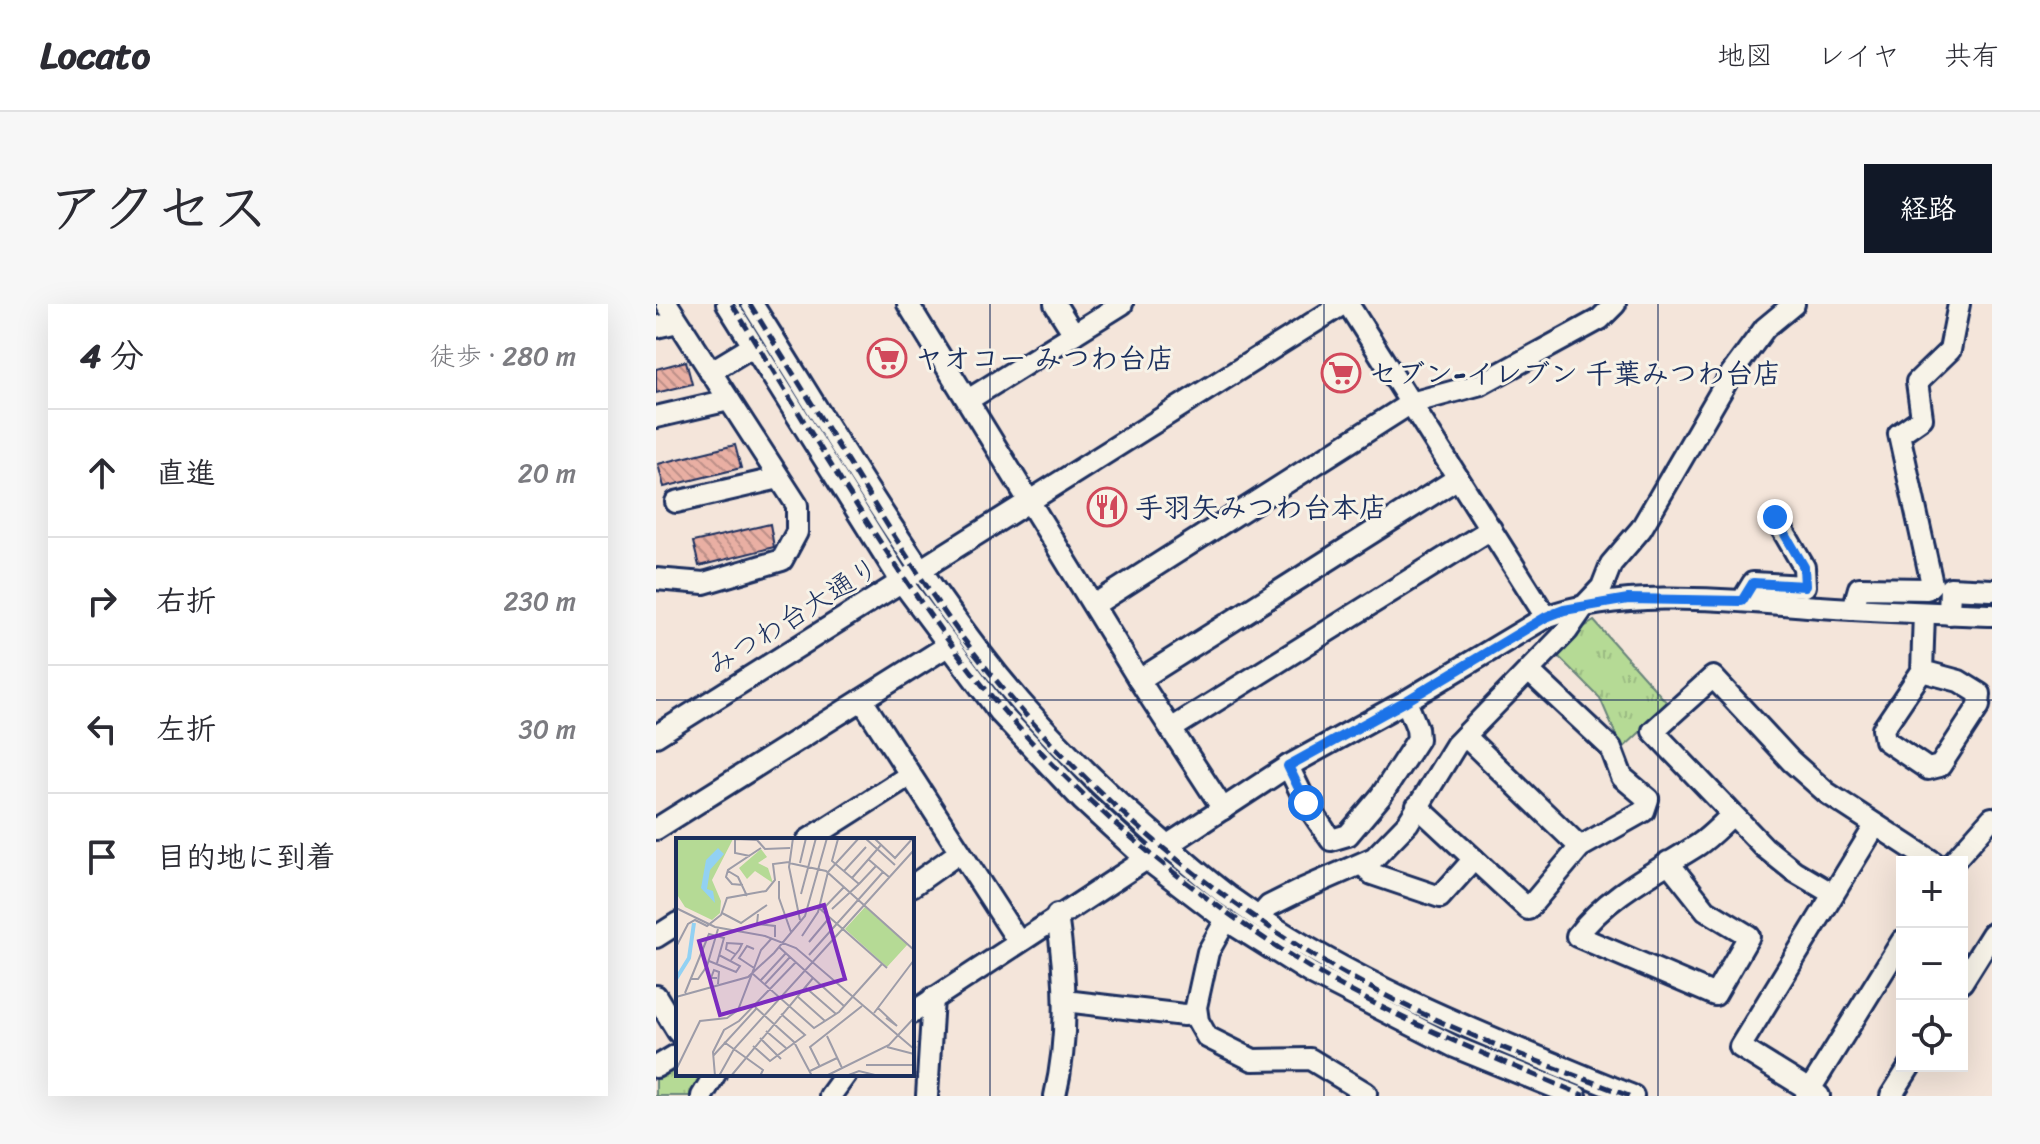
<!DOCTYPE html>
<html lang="ja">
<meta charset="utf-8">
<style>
body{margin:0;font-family:Sriracha,"Klee One",sans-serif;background:#f7f7f7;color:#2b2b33}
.controls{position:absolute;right:24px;bottom:24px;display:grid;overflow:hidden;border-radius:0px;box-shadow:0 8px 32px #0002}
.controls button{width:72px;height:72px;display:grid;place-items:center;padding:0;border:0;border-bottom:2px solid #e1e1e2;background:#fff;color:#2b2b33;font:40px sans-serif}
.stop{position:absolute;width:24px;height:24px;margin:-18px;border:6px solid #1a73e8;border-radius:50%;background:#fff}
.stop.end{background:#1a73e8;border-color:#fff;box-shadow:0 2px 8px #0008}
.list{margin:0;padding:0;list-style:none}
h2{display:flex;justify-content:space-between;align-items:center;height:104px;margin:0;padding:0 32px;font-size:34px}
h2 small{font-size:26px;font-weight:400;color:#7c7c81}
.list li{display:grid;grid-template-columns:52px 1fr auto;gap:24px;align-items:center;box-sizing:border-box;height:128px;padding:0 32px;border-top:2px solid #e1e1e2}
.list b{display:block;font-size:30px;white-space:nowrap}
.list em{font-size:26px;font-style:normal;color:#7c7c81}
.icon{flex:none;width:44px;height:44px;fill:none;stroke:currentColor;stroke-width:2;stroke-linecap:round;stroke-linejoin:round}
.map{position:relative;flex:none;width:1336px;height:792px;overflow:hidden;border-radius:0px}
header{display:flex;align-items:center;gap:48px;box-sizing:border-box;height:112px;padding:0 40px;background:#fff;border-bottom:2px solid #e1e1e2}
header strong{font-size:38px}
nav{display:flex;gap:44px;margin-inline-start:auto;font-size:28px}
.intro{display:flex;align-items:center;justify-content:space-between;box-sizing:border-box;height:192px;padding:0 48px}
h1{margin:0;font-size:56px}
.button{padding:20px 36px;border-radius:0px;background:#111827;color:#fff;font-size:28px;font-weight:700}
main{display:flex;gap:48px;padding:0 48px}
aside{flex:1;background:#fff;border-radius:0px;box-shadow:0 8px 32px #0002}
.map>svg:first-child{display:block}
.grass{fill:url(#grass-tufts);stroke:#68847a;stroke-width:2}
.building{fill:url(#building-back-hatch);stroke:#1b2f5e;stroke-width:2}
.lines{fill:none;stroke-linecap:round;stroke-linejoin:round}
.minor-casing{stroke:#1b2f5e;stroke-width:26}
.minor{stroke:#f7f3e8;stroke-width:20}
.rail{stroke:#1b2f5e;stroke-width:5;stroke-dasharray:12 6;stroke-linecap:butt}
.route{stroke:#1a73e8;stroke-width:10}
.grid{fill:none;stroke:#1b2f5e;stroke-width:2;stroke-opacity:0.55}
.labels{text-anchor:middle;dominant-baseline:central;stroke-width:6;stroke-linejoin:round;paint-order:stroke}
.poi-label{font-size:28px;font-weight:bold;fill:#1b2f5e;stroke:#f7f3e8;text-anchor:start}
.street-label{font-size:28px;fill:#1b2f5e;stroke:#f7f3e8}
.inset-river{fill:none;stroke:#92d1f3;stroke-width:4}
.inset-road{fill:none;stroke:#9d9ca8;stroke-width:2}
.view{fill:#7b2cbf;fill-opacity:0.15;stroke:#7b2cbf;stroke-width:4}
.inset-edge{fill:none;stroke:#1b2f5e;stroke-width:4}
</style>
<header>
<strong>Locato</strong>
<nav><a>地図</a><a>レイヤ</a><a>共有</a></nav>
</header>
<div class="intro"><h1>アクセス</h1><a class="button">経路</a></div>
<main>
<aside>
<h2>4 分<small>徒歩 · 280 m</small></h2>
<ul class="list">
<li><svg class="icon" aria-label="ahead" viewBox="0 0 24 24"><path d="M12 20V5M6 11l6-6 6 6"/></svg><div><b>直進</b></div><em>20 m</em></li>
<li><svg class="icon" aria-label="right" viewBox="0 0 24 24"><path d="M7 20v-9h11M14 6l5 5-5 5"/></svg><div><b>右折</b></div><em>230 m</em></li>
<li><svg class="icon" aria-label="left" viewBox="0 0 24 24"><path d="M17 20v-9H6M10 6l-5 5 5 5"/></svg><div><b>左折</b></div><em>30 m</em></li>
<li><svg class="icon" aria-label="arrive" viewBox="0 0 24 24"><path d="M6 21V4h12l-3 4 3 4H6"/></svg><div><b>目的地に到着</b></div></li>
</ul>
</aside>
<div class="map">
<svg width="1336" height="792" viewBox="0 0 1336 792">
<defs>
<pattern id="grass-tufts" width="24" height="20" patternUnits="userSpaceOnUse" patternTransform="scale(2)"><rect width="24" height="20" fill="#b5da95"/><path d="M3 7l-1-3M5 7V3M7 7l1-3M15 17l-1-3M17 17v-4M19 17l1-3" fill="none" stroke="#9bbb83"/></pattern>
<pattern id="building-back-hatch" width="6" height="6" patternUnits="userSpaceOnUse" patternTransform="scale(2)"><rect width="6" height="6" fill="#e9afa3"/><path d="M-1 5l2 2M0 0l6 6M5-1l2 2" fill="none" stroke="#bc8f88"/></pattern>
</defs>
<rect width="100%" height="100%" fill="#f4e5da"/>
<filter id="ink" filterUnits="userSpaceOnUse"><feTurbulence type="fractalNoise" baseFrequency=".0125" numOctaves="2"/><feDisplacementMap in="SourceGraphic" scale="16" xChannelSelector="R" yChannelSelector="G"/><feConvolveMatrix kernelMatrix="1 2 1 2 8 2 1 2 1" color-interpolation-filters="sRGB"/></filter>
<g filter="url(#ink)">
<!-- grass -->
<g class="grass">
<path d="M938,317L1013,401L966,445L944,394L897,347L912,333Z"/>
<path d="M22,754V770H46L49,774L38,792H0V768Z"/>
</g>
<!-- building -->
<g class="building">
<path d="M30,57L36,80L0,89V65Z"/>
<path d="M79,141L85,164L8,183L2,160Z"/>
<path d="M114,220L118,243L43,262L37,238Z"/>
</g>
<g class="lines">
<!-- minor casing -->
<g class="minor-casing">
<g id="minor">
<path d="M71,0L245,277L343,408L427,497L489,554L570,616L656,670L799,743L920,792"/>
<path d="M96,0C170,117 240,238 324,348C372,412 428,468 488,521C515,545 543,570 572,592C695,681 838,735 977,792"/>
<path d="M252,0L483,376L567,505"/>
<path d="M399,0L418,30"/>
<path d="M692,0L890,313"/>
<path d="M0,23L22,18"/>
<path d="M54,68L97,42"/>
<path d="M312,96L466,0"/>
<path d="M0,113L73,96"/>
<path d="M20,198L123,174"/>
<path d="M0,275L48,279L126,256L141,228V201L11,0"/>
<path d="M1086,297L1097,279L1149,282L1148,263L1119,213"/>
<path d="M438,301L755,99L825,80L944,15L959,0"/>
<path d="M1197,305L1203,284L1271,285L1276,280L1243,130L1266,114L1261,78L1294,46L1303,0"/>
<path d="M1293,310L1294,284L1336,286"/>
<path d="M1266,367L1303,377L1324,390L1323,402L1284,462L1272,465L1229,436L1227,425L1266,367L1268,309"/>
<path d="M483,376L802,174"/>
<path d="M206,396L362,637"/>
<path d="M515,425L835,225"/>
<path d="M0,432L687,0"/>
<path d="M809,432L924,543"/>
<path d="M632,462L650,499L675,536L692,531L725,492L762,435L761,424L750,397"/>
<path d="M0,525L293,341"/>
<path d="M152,536L254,471"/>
<path d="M818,555L872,605L924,543L988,507L992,495L966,473L955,444L873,367"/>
<path d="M1012,558L1050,606L1093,632L1059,691L921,632C953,590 998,569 1042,541C1054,533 1064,522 1075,512"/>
<path d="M1297,558L1336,514"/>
<path d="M706,560L716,570L784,593L818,555L761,502"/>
<path d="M256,582L304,548"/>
<path d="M1177,590L1138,567L1108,543L997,427L1057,373L1135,457L1171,489L1277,558"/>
<path d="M604,612L613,602L647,585L718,554L752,519L800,441L911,327L929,301L946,283L955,260L985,225L1075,70L1109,24L1138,0"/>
<path d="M570,616L552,648L540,703L542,717L551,733L597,756L654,755L710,789L709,792"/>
<path d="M0,633L22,619"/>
<path d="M1306,678L1336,630"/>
<path d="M0,692L22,728"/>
<path d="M409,697L528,711L540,710"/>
<path d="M256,709L632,462L750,397L890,313C968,283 1081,297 1164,303C1221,307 1279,309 1336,311"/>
<path d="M0,763L22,750"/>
<path d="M46,792L59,770"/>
<path d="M174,792L190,770"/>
<path d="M271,792L277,694"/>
<path d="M399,792C413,733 410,672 401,611"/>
<path d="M1150,792L1246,637"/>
<path d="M1163,792L1084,743L1219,522"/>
<path d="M1235,792L1254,762"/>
</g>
</g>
<!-- minor -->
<use href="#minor" class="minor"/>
<!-- rail -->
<g class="rail">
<path d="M76,0C151,121 223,245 309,359C401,480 527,586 656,665C742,717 837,753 929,792"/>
<path d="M94,0C136,68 178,135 220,203C252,254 285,307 323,355C429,490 567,606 719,686C800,729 888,759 973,792"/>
</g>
</g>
</g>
<g class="lines" filter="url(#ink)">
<!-- route -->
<path class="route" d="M650,499L632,462L750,397L890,313L908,306L972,295L1086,297L1097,279L1149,282L1148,263L1119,213"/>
</g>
<!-- grid -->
<path class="grid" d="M334,0V792M668,0V792M1002,0V792M0,396H1336"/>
<!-- icons -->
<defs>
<g id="supermarket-ring" transform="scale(2)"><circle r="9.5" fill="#f7f3e8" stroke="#d1495b" stroke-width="1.5"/><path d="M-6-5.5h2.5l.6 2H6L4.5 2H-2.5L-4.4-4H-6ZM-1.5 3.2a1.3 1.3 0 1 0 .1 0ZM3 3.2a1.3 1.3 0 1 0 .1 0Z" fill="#d1495b"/></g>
<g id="restaurant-ring" transform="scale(2)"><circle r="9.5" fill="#f7f3e8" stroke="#d1495b" stroke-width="1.5"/><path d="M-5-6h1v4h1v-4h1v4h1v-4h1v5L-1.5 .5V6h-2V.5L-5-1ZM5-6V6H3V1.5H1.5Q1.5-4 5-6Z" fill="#d1495b"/></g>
</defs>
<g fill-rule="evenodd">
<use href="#supermarket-ring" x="231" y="54"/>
<use href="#supermarket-ring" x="685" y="69"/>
<use href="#restaurant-ring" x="451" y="203"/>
</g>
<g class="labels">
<!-- poi labels -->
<g class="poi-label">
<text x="259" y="54">ヤオコー みつわ台店</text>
<text x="713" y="69">セブン-イレブン 千葉みつわ台店</text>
<text x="479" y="203">手羽矢みつわ台本店</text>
</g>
<!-- street labels -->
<g class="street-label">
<text transform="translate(137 312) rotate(-32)">みつわ台大通り</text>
</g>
</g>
<!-- overview -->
<g transform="translate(20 534)">
<rect width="238" height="238" fill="#f4e5da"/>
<path d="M0,0H84L57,1L36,42L45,63L44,75L36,82L9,69L0,55ZM189,69L232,106L211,129L169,91Z" fill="#b5da95"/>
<path d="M85,11L91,19L82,25L92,30L97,45L79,33L71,41L63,30Z" fill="#b5da95"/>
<path d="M42,10L48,16L34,32L31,51L37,53L39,65L25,50L30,22Z" fill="#92d1f3"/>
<path class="inset-river" d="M0,141L13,120L18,85"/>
<path class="inset-road" d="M117,0L113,29L124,82M189,0L219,27M198,0L219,20L237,0M74,18L59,15V1L81,2L89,11L114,10M192,21L213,39M113,25L150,33L238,112M124,25L130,0M52,33L62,39L71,58M168,33L190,9M176,40L205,7M103,43V60L115,94M183,46L200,28M67,47L56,46L50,39L52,32L85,10M125,56L140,0M0,70L39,89L89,98L120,110L238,211M143,70L211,130M156,71L183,46L156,23L162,1M146,72L168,49M46,75L65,85L91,67M82,76L81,86L99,88V99M126,98L142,74L152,34L183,0M133,104L154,79M0,109L12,86L19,82L31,88L45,77L51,60L90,53L99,42L97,26L113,24M103,109L168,168M133,117L207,34M55,122L63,112L66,106L51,105L50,111L59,116M33,123L60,134L64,128L43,117M78,130L63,120L71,108L78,111M77,136L138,190L163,174L206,126M41,140H35L38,132L43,134L42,146M15,141H22L31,128L42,91M85,142L110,115M89,146L114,119M129,149L160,176M9,155L33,96L48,100L41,125M121,158L149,183M0,159L72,139L98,115L129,78L151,0M79,169L118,204L136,238M202,170L221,188L210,180M198,175L238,122M90,193L110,210M151,198L166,230M84,200L105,221M48,204L87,232L84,238M77,208L94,223L129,197L105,176M211,209L238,216M37,218L80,171M190,227H238M144,229L134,209L186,168M0,232L24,183L51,180L62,172L85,112L96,100M134,233L161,220M39,238L37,214L48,192L63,183L120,124M43,238L58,211L238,12M55,238L137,140M150,238L213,207L238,180M170,238L183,233L203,238"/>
<path class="view" d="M148,67L169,141L44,177L23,103Z"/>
<rect width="238" height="238" class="inset-edge"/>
</g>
</svg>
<div class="controls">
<button>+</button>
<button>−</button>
<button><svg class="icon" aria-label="locate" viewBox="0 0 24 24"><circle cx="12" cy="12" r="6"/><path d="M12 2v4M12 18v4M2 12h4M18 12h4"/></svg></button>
</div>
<div class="stop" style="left:650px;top:499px"></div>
<div class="stop end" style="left:1119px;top:213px"></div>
</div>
</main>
